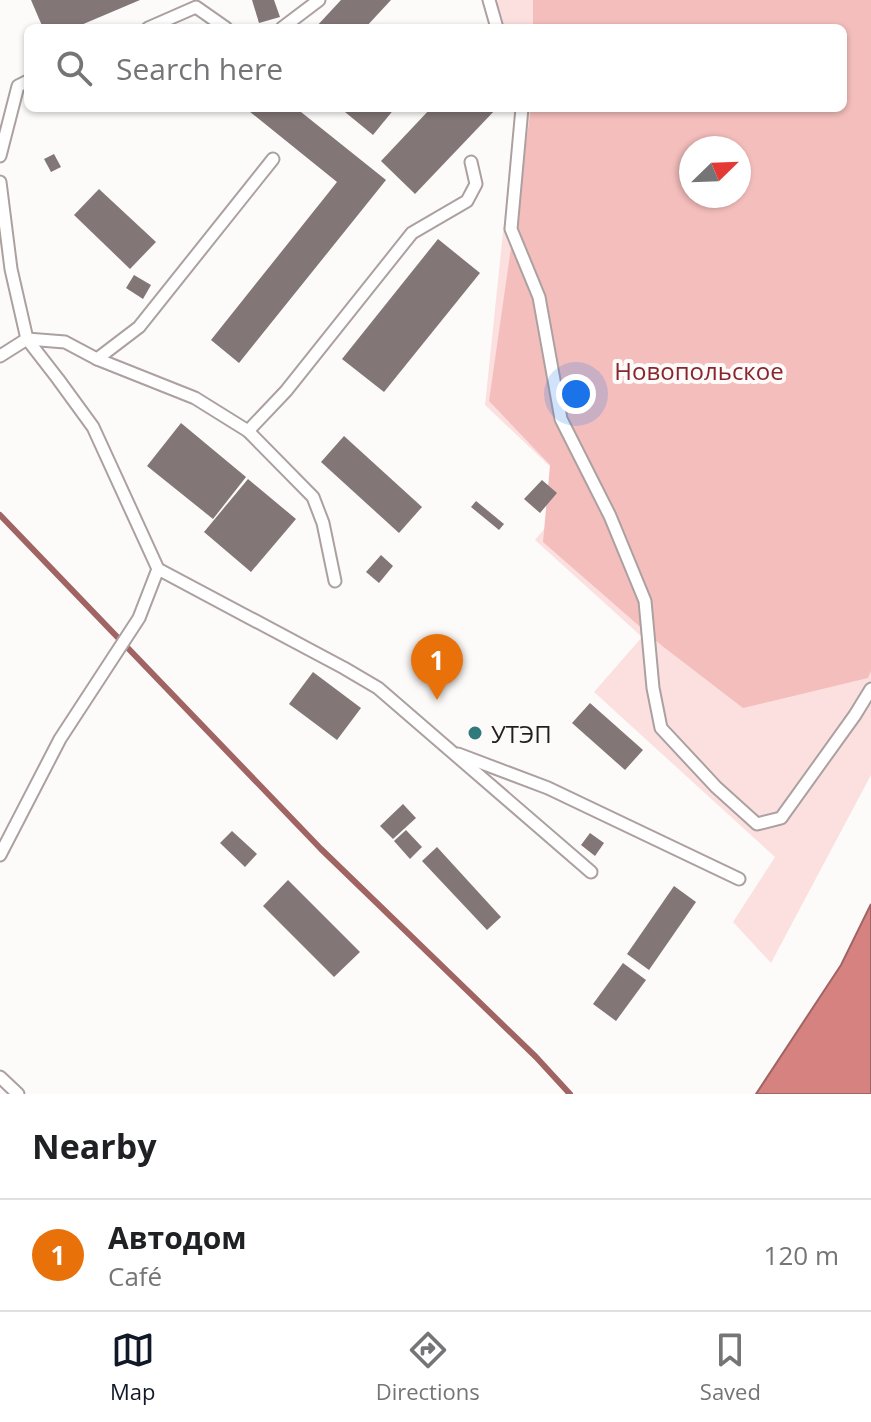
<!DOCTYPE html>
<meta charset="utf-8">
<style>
body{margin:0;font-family:"Open Sans",sans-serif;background:#f2f2f2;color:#202124}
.compass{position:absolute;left:679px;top:136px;width:72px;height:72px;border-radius:50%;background:#fff;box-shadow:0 2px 6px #0004;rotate:67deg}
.you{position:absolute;left:576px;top:394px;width:28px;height:28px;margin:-20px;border:6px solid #fff;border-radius:50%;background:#1a73e8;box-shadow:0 0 0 12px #1a73e833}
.badge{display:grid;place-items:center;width:52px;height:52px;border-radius:50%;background:#111827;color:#fff;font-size:26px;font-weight:700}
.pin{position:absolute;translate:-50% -66px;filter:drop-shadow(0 2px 4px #0008)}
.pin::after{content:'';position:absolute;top:42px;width:28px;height:24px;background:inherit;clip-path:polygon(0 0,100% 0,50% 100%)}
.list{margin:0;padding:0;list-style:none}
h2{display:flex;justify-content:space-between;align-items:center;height:104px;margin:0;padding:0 32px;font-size:34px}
h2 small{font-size:26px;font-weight:400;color:#757577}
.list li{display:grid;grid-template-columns:52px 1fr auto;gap:24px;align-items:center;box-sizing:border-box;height:112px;padding:0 32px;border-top:2px solid #e0e0e0}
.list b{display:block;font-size:30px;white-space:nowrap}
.list p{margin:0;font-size:26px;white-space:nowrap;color:#757577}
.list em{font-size:26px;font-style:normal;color:#757577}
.icon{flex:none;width:44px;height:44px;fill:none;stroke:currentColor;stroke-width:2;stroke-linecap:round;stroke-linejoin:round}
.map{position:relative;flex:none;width:871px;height:1094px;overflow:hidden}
.search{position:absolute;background:#fff;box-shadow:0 2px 6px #0004;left:24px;right:24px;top:24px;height:88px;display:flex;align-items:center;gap:20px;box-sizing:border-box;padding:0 28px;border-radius:12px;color:#757577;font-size:30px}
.sheet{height:216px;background:#fff}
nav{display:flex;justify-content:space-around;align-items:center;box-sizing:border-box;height:112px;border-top:2px solid #e0e0e0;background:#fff;font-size:22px;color:#757577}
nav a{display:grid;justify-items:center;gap:4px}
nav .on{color:#111827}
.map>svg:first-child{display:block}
.green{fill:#fbe0df;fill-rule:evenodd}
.forest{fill:#f4bebc;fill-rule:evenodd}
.water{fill:#d68281;stroke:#a06463;stroke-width:2}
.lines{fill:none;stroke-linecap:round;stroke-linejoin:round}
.stream{stroke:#a06463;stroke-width:6}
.building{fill:#827676}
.service-casing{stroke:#aca0a0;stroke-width:15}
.service{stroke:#fff;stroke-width:11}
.poi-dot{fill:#307a7e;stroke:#fdfbfa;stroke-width:3}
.labels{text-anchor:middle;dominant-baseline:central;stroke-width:8;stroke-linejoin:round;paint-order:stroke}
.park-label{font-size:24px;fill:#88252d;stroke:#fdfbfa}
.poi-label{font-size:24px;fill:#231e1e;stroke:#fdfbfa;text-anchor:start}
</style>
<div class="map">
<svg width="871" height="1094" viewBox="0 0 871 1094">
<rect width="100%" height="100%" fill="#fdfbfa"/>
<!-- green -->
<path class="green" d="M498,0H871V775L771,963L733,922L775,857L594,692L642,637L535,540L576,491L485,405L516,108H843V28H503L496,4ZM691,148H739V196H691Z"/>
<!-- forest -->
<path class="forest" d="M533,0H871V671L868,678L743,708L661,645L543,542L550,465L489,401L531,108H843V28H533ZM691,148H739V196H691Z"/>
<!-- water -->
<path class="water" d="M871,904V1094H756L841,965Z"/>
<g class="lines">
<!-- stream -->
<path class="stream" d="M0,515L321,849L536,1057L570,1094"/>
</g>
<!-- building -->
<g class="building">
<path d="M31,0H140L74,28H43Z"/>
<path d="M252,0H274L280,17L259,23Z"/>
<path d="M341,0H391L365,28H315Z"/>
<path d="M251,108H296L386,180L239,363L211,340L337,182L249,111Z"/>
<path d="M349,108H395L373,135L345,112Z"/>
<path d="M431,108H497L415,194L381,161Z"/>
<path d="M54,154L61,167L51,172L44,159Z"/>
<path d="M99,189L156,242L130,269L74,215Z"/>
<path d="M438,239L480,273L384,392L342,359Z"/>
<path d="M134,275L151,285L143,299L126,288Z"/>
<path d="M181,423L246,477L213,519L147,466Z"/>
<path d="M344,436L422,507L399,533L321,462Z"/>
<path d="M248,479L296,519L251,572L204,532Z"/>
<path d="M542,480L557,493L540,513L524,499Z"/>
<path d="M476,501L504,524L499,530L471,507Z"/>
<path d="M381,555L393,566L379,583L366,572Z"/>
<path d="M313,672L361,708L337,740L289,704Z"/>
<path d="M590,703L643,750L625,770L572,723Z"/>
<path d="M403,804L416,818L393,839L380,826Z"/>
<path d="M406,830L422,847L410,859L394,841Z"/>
<path d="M232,831L257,854L245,867L220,843Z"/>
<path d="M590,833L604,843L595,856L581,845Z"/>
<path d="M437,847L501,917L487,930L422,861Z"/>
<path d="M288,880L360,952L334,977L263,906Z"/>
<path d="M674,886L696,902L649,970L627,954Z"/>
<path d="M623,963L646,980L616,1021L593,1004Z"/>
</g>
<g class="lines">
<!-- service casing -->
<g class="service-casing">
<g id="service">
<path d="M489,0L497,28"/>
<path d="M148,28L196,7L226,28"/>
<path d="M282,28L319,0"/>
<path d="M522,108L511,229L539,297L561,419L610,516L645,601L653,688L661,728L716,787L757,824L781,818L855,715L871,689"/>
<path d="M0,156L18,86L28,81"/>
<path d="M0,182L11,269L27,339L58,379L93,427L158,569L344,668L378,688L591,872"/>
<path d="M0,356L27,339L65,342L97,359L195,398L248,431L313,497L323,523L335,581"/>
<path d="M97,359L139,327L273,159"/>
<path d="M248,431L286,391L412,233L467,201L476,184L471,162"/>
<path d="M458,754L548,788L739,879"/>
<path d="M0,855L60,739L139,618L158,569"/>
<path d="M0,1077L18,1094"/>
</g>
</g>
<!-- service -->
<use href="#service" class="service"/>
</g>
<!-- markers -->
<circle class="poi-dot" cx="475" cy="733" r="8"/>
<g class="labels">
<!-- park labels -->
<g class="park-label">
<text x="699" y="370">Новопольское</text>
</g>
<!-- poi labels -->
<g class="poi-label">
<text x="491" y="733">УТЭП</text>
</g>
</g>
</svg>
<svg class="compass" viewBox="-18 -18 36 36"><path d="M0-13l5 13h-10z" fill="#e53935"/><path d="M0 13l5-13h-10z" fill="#757577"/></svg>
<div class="you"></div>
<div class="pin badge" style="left:437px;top:700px;background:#e8710a">1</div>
<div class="search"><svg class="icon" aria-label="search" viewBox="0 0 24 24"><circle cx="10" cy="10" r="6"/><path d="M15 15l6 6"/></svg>Search here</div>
</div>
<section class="sheet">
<h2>Nearby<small></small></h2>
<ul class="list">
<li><span class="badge" style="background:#e8710a">1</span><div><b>Автодом</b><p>Café</p></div><em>120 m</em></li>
</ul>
</section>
<nav>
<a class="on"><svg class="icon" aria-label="map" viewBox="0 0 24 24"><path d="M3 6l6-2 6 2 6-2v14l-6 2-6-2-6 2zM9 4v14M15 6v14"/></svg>Map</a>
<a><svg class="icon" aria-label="directions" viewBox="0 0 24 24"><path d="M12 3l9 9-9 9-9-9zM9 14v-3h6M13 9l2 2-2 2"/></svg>Directions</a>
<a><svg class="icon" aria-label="saved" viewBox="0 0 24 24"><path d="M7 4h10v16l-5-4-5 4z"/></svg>Saved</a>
</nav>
